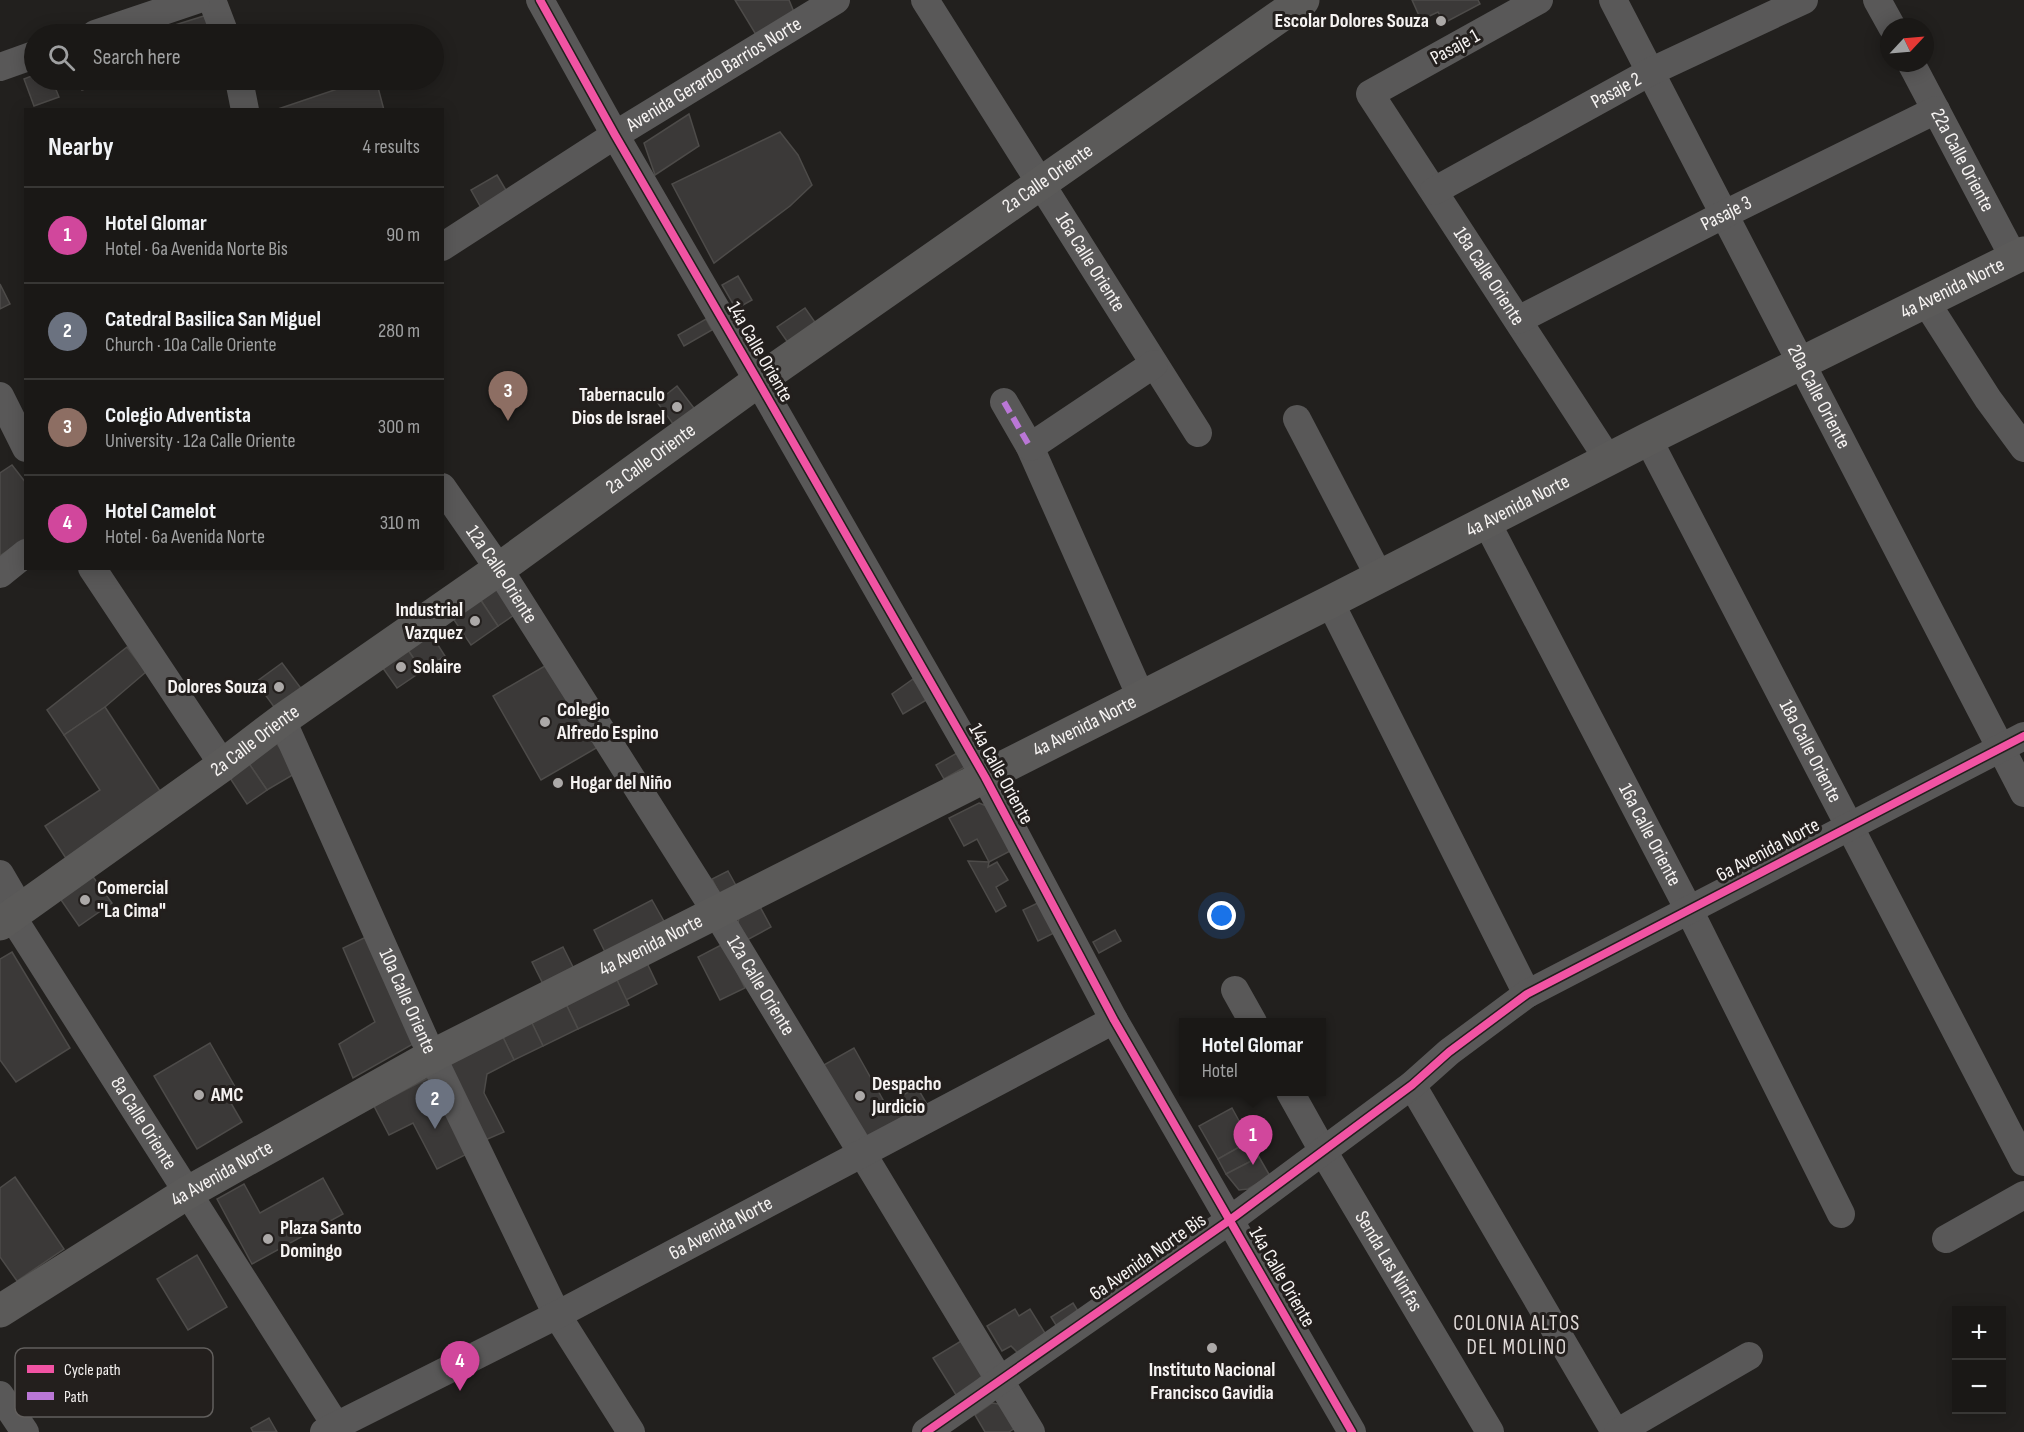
<!DOCTYPE html>
<meta charset="utf-8">
<style>
body{margin:0;font-family:"Sofia Sans Condensed",sans-serif;background:#23211f;color:#f1f3f6}
.controls{position:absolute;right:18px;bottom:18px;display:grid;overflow:hidden;border-radius:0px;box-shadow:0 3px 15px #0003}
.controls button{width:54px;height:54px;display:grid;place-items:center;padding:0;border:0;border-bottom:2px solid #383735;background:#1a1816;color:#f1f3f6;font:30px sans-serif}
.compass{position:absolute;left:1880px;top:18px;width:54px;height:54px;border-radius:50%;background:#1a1816;box-shadow:0 3px 15px #0003;rotate:64deg}
.you{position:absolute;left:1222px;top:916px;width:21px;height:21px;margin:-15px;border:4px solid #fff;border-radius:50%;background:#1a73e8;box-shadow:0 0 0 9px #1a73e833}
.badge{display:grid;place-items:center;width:39px;height:39px;border-radius:50%;background:#8c9099;color:#fff;font-size:20px;font-weight:700}
.pin{position:absolute;translate:-50% -50px;filter:drop-shadow(0 2px 3px #0008)}
.pin::after{content:'';position:absolute;top:32px;width:21px;height:18px;background:inherit;clip-path:polygon(0 0,100% 0,50% 100%)}
.popup{position:absolute;left:1179px;top:1018px;width:147px;height:78px;box-sizing:border-box;display:grid;place-content:center;border-radius:0px;background:#1a1816;filter:drop-shadow(0 2px 4px #0005);font-size:20px;white-space:nowrap;color:#9fa0a1}
.popup b{font-size:22px;color:#f1f3f6}
.popup::after{content:'';position:absolute;left:50%;top:100%;margin-left:-12px;border:12px solid transparent;border-top-color:#1a1816}
.list{margin:0;padding:0;list-style:none}
h2{display:flex;justify-content:space-between;align-items:center;height:78px;margin:0;padding:0 24px;font-size:26px}
h2 small{font-size:20px;font-weight:400;color:#9fa0a1}
.list li{display:grid;grid-template-columns:39px 1fr auto;gap:18px;align-items:center;box-sizing:border-box;height:96px;padding:0 24px;border-top:2px solid #383735}
.list b{display:block;font-size:22px;white-space:nowrap}
.list p{margin:0;font-size:20px;white-space:nowrap;color:#9fa0a1}
.list em{font-size:20px;font-style:normal;color:#9fa0a1}
.icon{flex:none;width:33px;height:33px;fill:none;stroke:currentColor;stroke-width:2;stroke-linecap:round;stroke-linejoin:round}
.map{position:relative;flex:none;width:2024px;height:1432px;overflow:hidden}
.search{position:absolute;background:#1a1816;box-shadow:0 3px 15px #0003;left:24px;top:24px;width:420px;height:66px;display:flex;align-items:center;gap:15px;box-sizing:border-box;padding:0 21px;border-radius:33px;color:#9fa0a1;font-size:22px}
.panel{position:absolute;background:#1a1816;box-shadow:0 3px 15px #0003;left:24px;top:108px;width:420px;height:462px;border-radius:0px}
.map>svg:first-child{display:block}
.building{fill:#3b3938;stroke:#4d4b49;stroke-width:1.5}
.lines{fill:none;stroke-linecap:round;stroke-linejoin:round}
.minor{stroke:#595858;stroke-width:28}
.major{stroke:#5b5a59;stroke-width:33}
.quiet{stroke:#ba77d6;stroke-width:6;stroke-dasharray:12 6;stroke-linecap:butt}
.cycleway-casing{stroke:#231f1d;stroke-width:11}
.cycleway{stroke:#f153a3;stroke-width:8}
.poi-dot{fill:#aca9a8;stroke:#231f1d;stroke-width:2}
.labels{text-anchor:middle;dominant-baseline:central;stroke-width:6;stroke-linejoin:round;paint-order:stroke}
.poi-label{font-size:20px;font-weight:bold;fill:#f6f3f2;stroke:#231f1d;text-anchor:start}
.street-label{font-size:20px;fill:#f6f3f2;stroke:#231f1d}
.neighbourhood-label{font-size:21px;letter-spacing:1.5px;fill:#e0dad8;stroke:#231f1d}
.key{fill:#231f1d;stroke:#625f5d;stroke-width:1.5}
.key-label{font-size:16px;fill:#f6f3f2}
</style>
<div class="map">
<svg width="2024" height="1432" viewBox="0 0 2024 1432">
<rect width="100%" height="100%" fill="#22201e"/>
<!-- building -->
<g class="building">
<path d="M735,0H789L796,17L758,38Z"/>
<path d="M1412,0H1478L1480,4L1444,23L1438,12L1421,20Z"/>
<path d="M207,15L214,34H146Z"/>
<path d="M34,75V80H52L59,97L34,106L24,79Z"/>
<path d="M79,80H113L82,90Z"/>
<path d="M364,80H376L384,110H275Z"/>
<path d="M689,114L699,146L655,175L644,143Z"/>
<path d="M780,132L798,155L812,185L790,206L714,263L672,184Z"/>
<path d="M497,175L510,197L484,213L471,190Z"/>
<path d="M738,276L752,300L736,309L722,285Z"/>
<path d="M0,284L10,304L0,309Z"/>
<path d="M805,308L819,328L791,347L777,327Z"/>
<path d="M706,319L712,330L684,346L678,335Z"/>
<path d="M677,386L697,412L676,428L657,402Z"/>
<path d="M12,465L26,483V538L0,556V473Z"/>
<path d="M499,587L517,613L498,626L480,599Z"/>
<path d="M480,599L498,626L471,645L452,617Z"/>
<path d="M429,631L445,656L422,671L406,647Z"/>
<path d="M127,647L146,672L105,707L64,735L47,710Z"/>
<path d="M406,647L422,671L397,688L380,664Z"/>
<path d="M282,663L303,691L277,711L256,682Z"/>
<path d="M550,663L598,747L541,780L493,696Z"/>
<path d="M913,679L928,699L903,714L892,694Z"/>
<path d="M105,707L166,800L69,863L45,826L100,790L64,735Z"/>
<path d="M274,739L296,773L267,790L248,762Z"/>
<path d="M957,753L965,767L944,779L936,765Z"/>
<path d="M248,762L267,790L247,804L228,775Z"/>
<path d="M979,803L994,809L1016,848L989,862L977,839L964,846L949,818Z"/>
<path d="M968,861L989,862L988,867L997,862L1008,880L996,887L1006,906L996,912Z"/>
<path d="M728,871L739,891L722,899L712,879Z"/>
<path d="M91,874L112,903L79,926L59,897Z"/>
<path d="M1046,899L1060,930L1038,941L1023,910Z"/>
<path d="M652,900L666,925L607,956L594,930Z"/>
<path d="M758,903L771,927L747,940L738,923L740,913Z"/>
<path d="M1115,930L1121,941L1099,953L1093,942Z"/>
<path d="M366,937L413,1044L353,1078L339,1044L375,1022L343,948Z"/>
<path d="M723,944L745,988L720,1000L698,957Z"/>
<path d="M563,947L575,971L544,986L532,962Z"/>
<path d="M12,952L70,1048L16,1082L0,1060V959Z"/>
<path d="M647,963L657,984L626,1000L616,978Z"/>
<path d="M616,978L629,1005L578,1029L565,1002Z"/>
<path d="M565,1002L578,1029L543,1046L530,1019Z"/>
<path d="M530,1019L543,1046L514,1060L501,1033Z"/>
<path d="M501,1033L514,1060L487,1074L484,1093L504,1132L483,1141L446,1062Z"/>
<path d="M210,1043L238,1092L228,1098L242,1122L197,1149L154,1076Z"/>
<path d="M854,1048L886,1105L917,1087L928,1106L871,1139L861,1136L822,1066Z"/>
<path d="M428,1078L467,1154L437,1169L413,1123L389,1135L374,1106Z"/>
<path d="M1232,1108L1250,1141L1218,1159L1199,1126Z"/>
<path d="M1250,1141L1259,1157L1226,1174L1218,1159Z"/>
<path d="M1259,1157L1270,1176L1248,1189L1239,1190L1226,1174Z"/>
<path d="M15,1177L64,1249L17,1281L0,1257V1188Z"/>
<path d="M323,1178L343,1214L252,1264L217,1199L244,1184L260,1213Z"/>
<path d="M197,1255L227,1307L188,1330L157,1279Z"/>
<path d="M1073,1303L1081,1316L1059,1330L1051,1317Z"/>
<path d="M1015,1309L1019,1316L1030,1309L1048,1338L1018,1353L1011,1346L1002,1351L987,1326Z"/>
<path d="M961,1341L983,1375L958,1398L933,1358Z"/>
<path d="M992,1403L999,1404L1015,1428L1009,1432H985L975,1415Z"/>
<path d="M269,1418L277,1432H253L251,1428Z"/>
</g>
<g class="lines">
<!-- minor -->
<g class="minor">
<path d="M212,0L225,34"/>
<path d="M540,0L615,135L758,381L985,777L1114,1020L1352,1432"/>
<path id="s1" d="M925,0L1198,433"/>
<path id="s2" d="M1539,0L1370,94L1608,459"/>
<path id="s3" d="M1613,0L2024,793"/>
<path d="M1877,0L1892,27"/>
<path d="M95,34L196,0"/>
<path id="s4" d="M1911,63L2014,258"/>
<path d="M0,67L34,55"/>
<path d="M239,80L245,110"/>
<path id="s5" d="M1434,191L1650,72L1804,0"/>
<path id="s6" d="M442,247L615,135L836,0"/>
<path d="M1926,302L1988,399L2024,448"/>
<path id="s7" d="M1518,320L1725,214L1936,110"/>
<path d="M0,396L26,448"/>
<path d="M1004,402L1030,447L1141,697"/>
<path d="M1297,419L1379,576"/>
<path id="s8" d="M1648,439L2024,1162"/>
<path d="M1030,447L1154,364"/>
<path id="s9" d="M442,487L499,569L716,912L1031,1432"/>
<path id="s10" d="M1486,521L1689,910L1841,1214"/>
<path d="M92,568L223,765"/>
<path d="M0,574L26,553"/>
<path d="M1330,602L1527,994"/>
<path id="s11" d="M282,720L432,1056L557,1315L631,1432"/>
<path id="s12" d="M0,874L14,898L11,915L340,1432"/>
<path d="M1235,990L1253,1022"/>
<path d="M1412,1085L1615,1432"/>
<path id="s13" d="M1290,1092L1323,1151L1490,1432"/>
<path d="M1946,1239L2024,1195"/>
<path d="M0,1395L25,1432"/>
<path id="s14" d="M324,1432L557,1315L1114,1020"/>
<path d="M926,1432L1230,1220L1412,1085L1449,1052L1527,994L2024,736"/>
<path d="M1618,1432L1749,1356"/>
</g>
<!-- major -->
<g class="major">
<path id="s15" d="M0,924L223,765L282,720L499,569L758,381L1303,0"/>
<path id="s16" d="M0,1311L187,1193L432,1056L1330,602L1648,439L2024,253"/>
</g>
<!-- quiet -->
<path class="quiet" d="M1004,402L1030,447"/>
<!-- cycleway casing -->
<g class="cycleway-casing">
<g id="cycleway">
<path d="M540,0L615,135L758,381L985,777L1114,1020L1352,1432"/>
<path d="M926,1432L1230,1220L1412,1085L1449,1052L1527,994L2024,736"/>
</g>
</g>
<!-- cycleway -->
<use href="#cycleway" class="cycleway"/>
</g>
<!-- markers -->
<g class="poi-dot">
<circle cx="1441" cy="21" r="6"/>
<circle cx="677" cy="407" r="6"/>
<circle cx="475" cy="621" r="6"/>
<circle cx="401" cy="667" r="6"/>
<circle cx="279" cy="687" r="6"/>
<circle cx="545" cy="722" r="6"/>
<circle cx="558" cy="783" r="6"/>
<circle cx="85" cy="900" r="6"/>
<circle cx="199" cy="1095" r="6"/>
<circle cx="860" cy="1096" r="6"/>
<circle cx="268" cy="1239" r="6"/>
<circle cx="1212" cy="1348" r="6"/>
</g>
<g class="labels">
<!-- poi labels -->
<g class="poi-label">
<text x="1429" y="21" text-anchor="end">Escolar Dolores Souza</text>
<text x="665" y="395" text-anchor="end">Tabernaculo<tspan x="665" dy="23">Dios de Israel</tspan></text>
<text x="463" y="610" text-anchor="end">Industrial<tspan x="463" dy="23">Vazquez</tspan></text>
<text x="413" y="667">Solaire</text>
<text x="267" y="687" text-anchor="end">Dolores Souza</text>
<text x="557" y="710">Colegio<tspan x="557" dy="23">Alfredo Espino</tspan></text>
<text x="570" y="783">Hogar del Niño</text>
<text x="97" y="888">Comercial<tspan x="97" dy="23">"La Cima"</tspan></text>
<text x="872" y="1084">Despacho<tspan x="872" dy="23">Jurdicio</tspan></text>
<text x="211" y="1095">AMC</text>
<text x="280" y="1228">Plaza Santo<tspan x="280" dy="23">Domingo</tspan></text>
<text x="1212" y="1370" text-anchor="middle">Instituto Nacional<tspan x="1212" dy="23">Francisco Gavidia</tspan></text>
</g>
<!-- street labels -->
<g class="street-label">
<text transform="translate(1455 47) rotate(-29)">Pasaje 1</text>
<text stroke="none"><textPath href="#s6" startOffset="322">Avenida Gerardo Barrios Norte</textPath></text>
<text stroke="none"><textPath href="#s5" startOffset="208">Pasaje 2</textPath></text>
<text stroke="none"><textPath href="#s4" startOffset="110">22a Calle Oriente</textPath></text>
<text stroke="none"><textPath href="#s15" startOffset="1286">2a Calle Oriente</textPath></text>
<text stroke="none"><textPath href="#s7" startOffset="234">Pasaje 3</textPath></text>
<text stroke="none"><textPath href="#s1" startOffset="310">16a Calle Oriente</textPath></text>
<text stroke="none"><textPath href="#s2" startOffset="411">18a Calle Oriente</textPath></text>
<text stroke="none"><textPath href="#s16" startOffset="2205">4a Avenida Norte</textPath></text>
<text transform="translate(760 352) rotate(60)">14a Calle Oriente</text>
<text stroke="none"><textPath href="#s3" startOffset="447">20a Calle Oriente</textPath></text>
<text stroke="none"><textPath href="#s15" startOffset="800">2a Calle Oriente</textPath></text>
<text stroke="none"><textPath href="#s16" startOffset="1719">4a Avenida Norte</textPath></text>
<text stroke="none"><textPath href="#s9" startOffset="106">12a Calle Oriente</textPath></text>
<text stroke="none"><textPath href="#s16" startOffset="1233">4a Avenida Norte</textPath></text>
<text stroke="none"><textPath href="#s15" startOffset="314">2a Calle Oriente</textPath></text>
<text stroke="none"><textPath href="#s8" startOffset="352">18a Calle Oriente</textPath></text>
<text transform="translate(1001 774) rotate(61)">14a Calle Oriente</text>
<text stroke="none"><textPath href="#s10" startOffset="354">16a Calle Oriente</textPath></text>
<text transform="translate(1768 850) rotate(-28)">6a Avenida Norte</text>
<text stroke="none"><textPath href="#s16" startOffset="747">4a Avenida Norte</textPath></text>
<text stroke="none"><textPath href="#s9" startOffset="592">12a Calle Oriente</textPath></text>
<text stroke="none"><textPath href="#s11" startOffset="308">10a Calle Oriente</textPath></text>
<text stroke="none"><textPath href="#s12" startOffset="292">8a Calle Oriente</textPath></text>
<text stroke="none"><textPath href="#s16" startOffset="261">4a Avenida Norte</textPath></text>
<text stroke="none"><textPath href="#s14" startOffset="446">6a Avenida Norte</textPath></text>
<text transform="translate(1148 1257) rotate(-35)">6a Avenida Norte Bis</text>
<text stroke="none"><textPath href="#s13" startOffset="196">Senda Las Ninfas</textPath></text>
<text transform="translate(1282 1277) rotate(60)">14a Calle Oriente</text>
</g>
<!-- neighbourhood labels -->
<g class="neighbourhood-label">
<text x="1517" y="1323">COLONIA ALTOS<tspan x="1517" dy="24">DEL MOLINO</tspan></text>
</g>
</g>
<!-- legend -->
<rect x="15" y="1348" width="198" height="69" rx="9" class="key"/>
<rect x="27" y="1365" width="27" height="8" fill="#f153a3"/>
<rect x="27" y="1392" width="27" height="8" fill="#ba77d6"/>
<g class="key-label">
<text x="64" y="1375">Cycle path</text>
<text x="64" y="1402">Path</text>
</g>
</svg>
<div class="controls">
<button>+</button>
<button>−</button>
</div>
<svg class="compass" viewBox="-18 -18 36 36"><path d="M0-13l5 13h-10z" fill="#e53935"/><path d="M0 13l5-13h-10z" fill="#9fa0a1"/></svg>
<div class="you"></div>
<div class="pin badge" style="left:1253px;top:1165px;background:#d1479c">1</div>
<div class="popup"><b>Hotel Glomar</b>Hotel</div>
<div class="pin badge" style="left:435px;top:1129px;background:#6b7280">2</div>
<div class="pin badge" style="left:508px;top:421px;background:#8d6e63">3</div>
<div class="pin badge" style="left:460px;top:1391px;background:#d1479c">4</div>
<div class="search"><svg class="icon" aria-label="search" viewBox="0 0 24 24"><circle cx="10" cy="10" r="6"/><path d="M15 15l6 6"/></svg>Search here</div>
<section class="panel">
<h2>Nearby<small>4 results</small></h2>
<ul class="list">
<li><span class="badge" style="background:#d1479c">1</span><div><b>Hotel Glomar</b><p>Hotel · 6a Avenida Norte Bis</p></div><em>90 m</em></li>
<li><span class="badge" style="background:#6b7280">2</span><div><b>Catedral Basilica San Miguel</b><p>Church · 10a Calle Oriente</p></div><em>280 m</em></li>
<li><span class="badge" style="background:#8d6e63">3</span><div><b>Colegio Adventista</b><p>University · 12a Calle Oriente</p></div><em>300 m</em></li>
<li><span class="badge" style="background:#d1479c">4</span><div><b>Hotel Camelot</b><p>Hotel · 6a Avenida Norte</p></div><em>310 m</em></li>
</ul>
</section>
</div>
